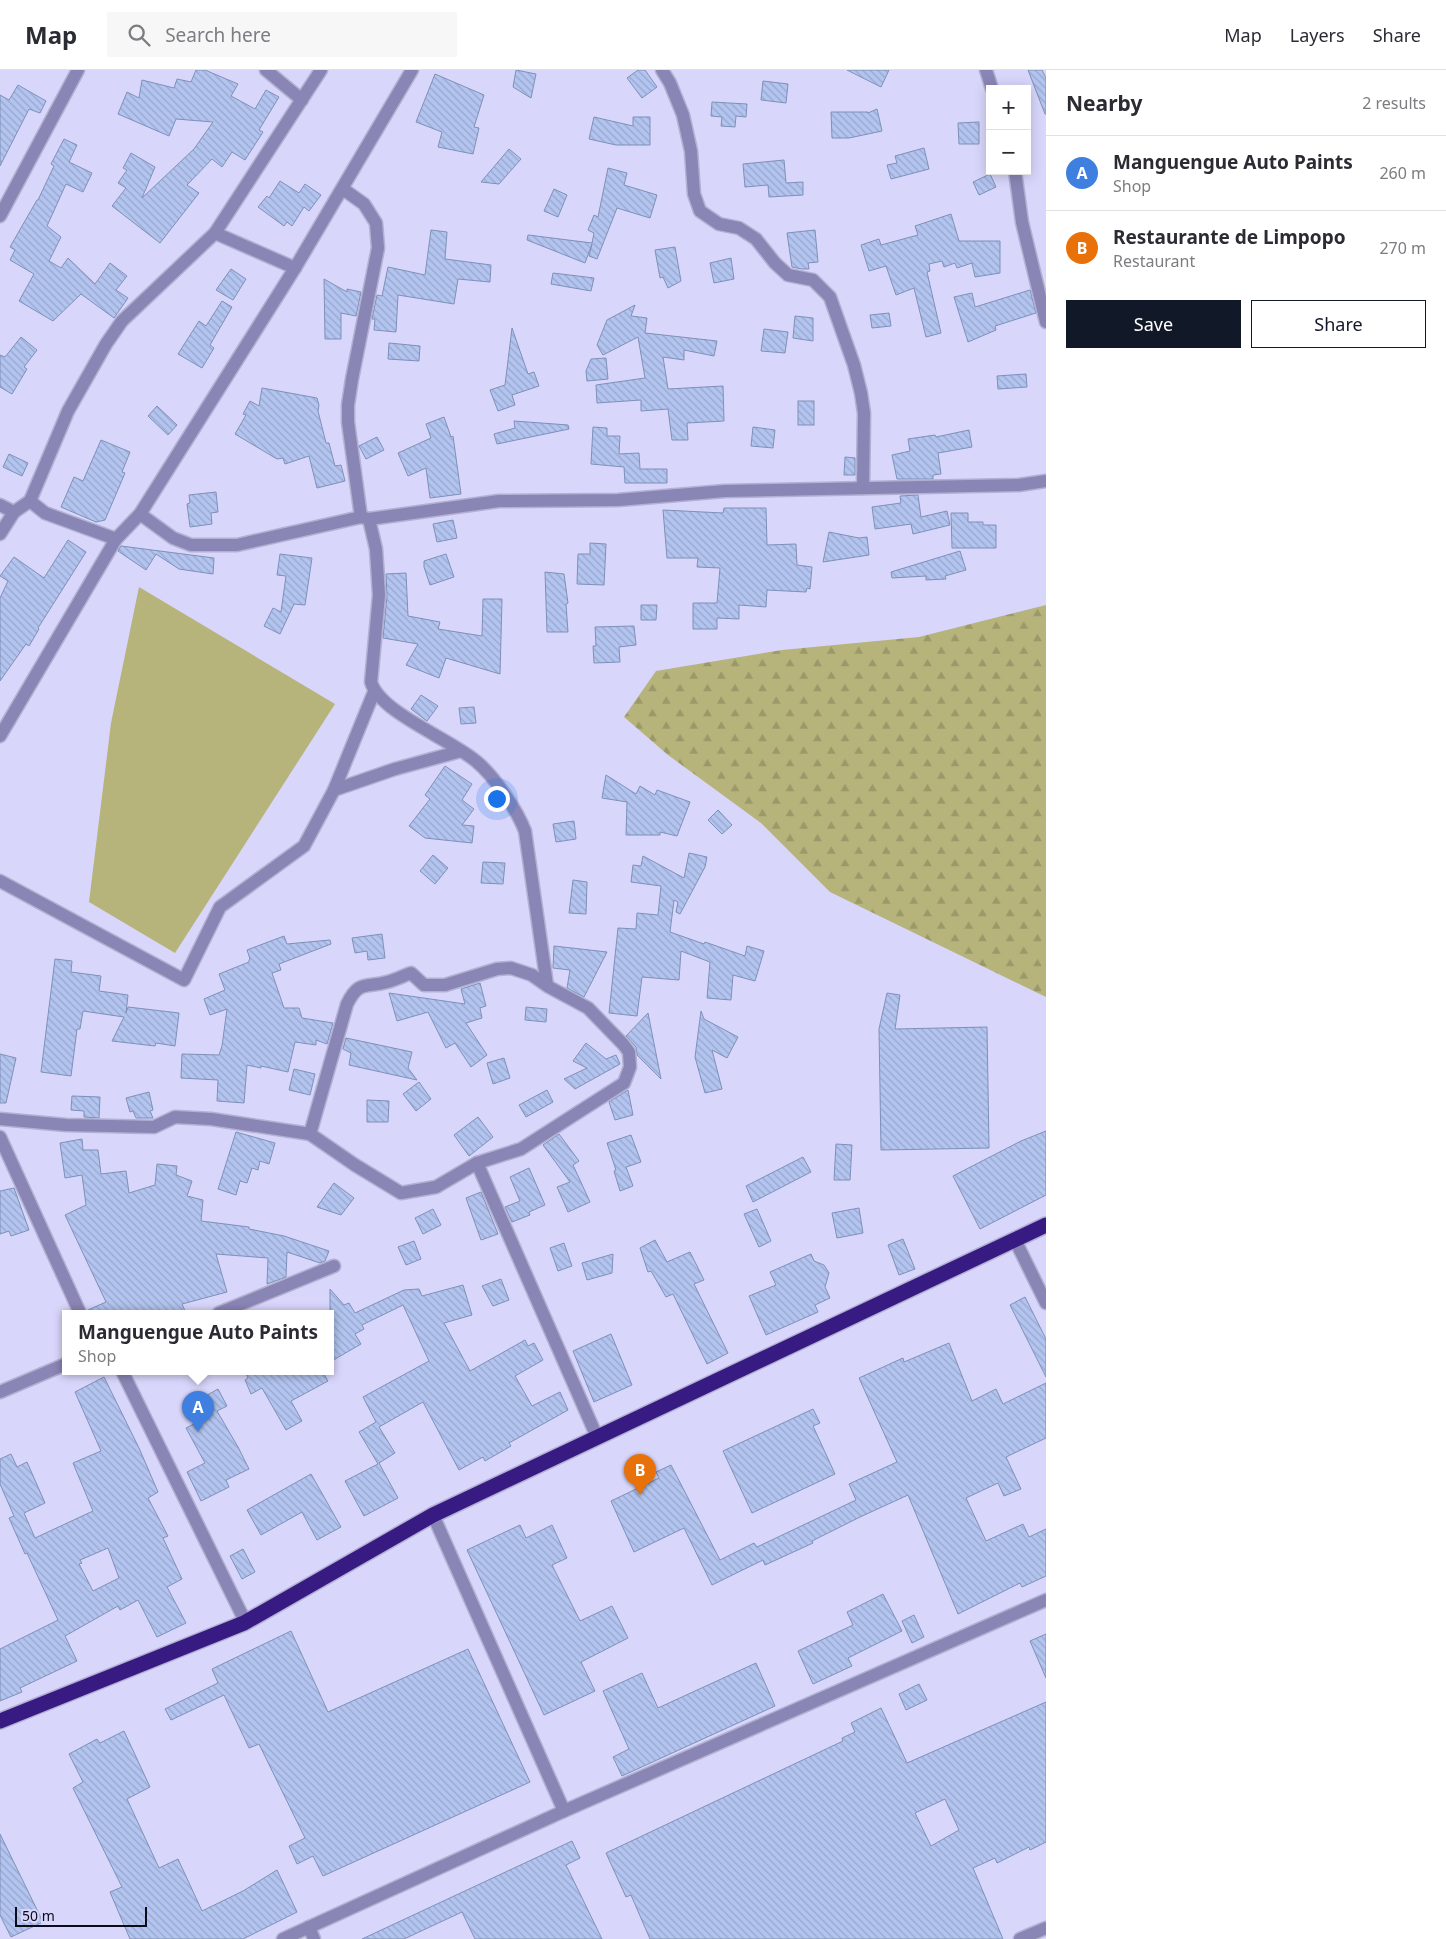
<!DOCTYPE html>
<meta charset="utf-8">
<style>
body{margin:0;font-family:"Noto Sans",sans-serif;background:#f7f7f7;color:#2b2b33}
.controls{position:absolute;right:15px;top:15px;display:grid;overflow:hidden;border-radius:0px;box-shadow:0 2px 12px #0003}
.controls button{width:45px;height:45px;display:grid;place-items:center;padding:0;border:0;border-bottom:1px solid #e1e1e2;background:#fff;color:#2b2b33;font:25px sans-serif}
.scale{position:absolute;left:15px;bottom:12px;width:132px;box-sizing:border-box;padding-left:5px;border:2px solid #0c0b1a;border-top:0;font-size:14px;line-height:18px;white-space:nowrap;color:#0c0b1a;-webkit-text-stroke:4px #d8d6fb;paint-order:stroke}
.you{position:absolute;left:496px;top:728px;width:18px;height:18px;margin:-12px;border:4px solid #fff;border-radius:50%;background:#1a73e8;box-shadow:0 0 0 8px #1a73e833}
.badge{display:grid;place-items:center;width:32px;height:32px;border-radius:50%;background:#111827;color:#fff;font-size:16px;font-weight:700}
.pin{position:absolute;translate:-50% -41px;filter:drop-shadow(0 1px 2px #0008)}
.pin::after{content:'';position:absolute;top:26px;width:18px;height:15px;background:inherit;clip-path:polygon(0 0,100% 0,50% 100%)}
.popup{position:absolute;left:62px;top:1240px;width:272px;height:65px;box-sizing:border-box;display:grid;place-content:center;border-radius:0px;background:#fff;filter:drop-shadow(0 1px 4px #0005);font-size:16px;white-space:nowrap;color:#7c7c81}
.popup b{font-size:19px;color:#2b2b33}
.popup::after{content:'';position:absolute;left:50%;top:100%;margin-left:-10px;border:10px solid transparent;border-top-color:#fff}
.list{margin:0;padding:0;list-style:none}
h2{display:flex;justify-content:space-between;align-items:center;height:65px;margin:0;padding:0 20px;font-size:21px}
h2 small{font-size:16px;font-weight:400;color:#7c7c81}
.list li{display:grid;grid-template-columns:32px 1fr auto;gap:15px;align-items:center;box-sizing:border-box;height:75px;padding:0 20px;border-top:1px solid #e1e1e2}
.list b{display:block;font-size:19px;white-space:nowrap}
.list p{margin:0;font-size:16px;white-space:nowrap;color:#7c7c81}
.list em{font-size:16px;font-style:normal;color:#7c7c81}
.actions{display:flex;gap:10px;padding:15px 20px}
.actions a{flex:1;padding:11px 0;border:1px solid #111827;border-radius:0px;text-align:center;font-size:18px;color:#111827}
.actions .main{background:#111827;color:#fff}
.icon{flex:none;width:28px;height:28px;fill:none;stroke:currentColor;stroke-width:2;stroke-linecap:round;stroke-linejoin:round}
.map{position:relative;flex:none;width:1046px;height:1869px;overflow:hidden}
header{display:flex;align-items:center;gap:30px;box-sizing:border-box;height:70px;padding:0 25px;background:#fff;border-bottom:1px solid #e1e1e2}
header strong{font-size:24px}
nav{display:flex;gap:28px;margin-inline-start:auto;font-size:18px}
.search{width:350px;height:45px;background:#f7f7f7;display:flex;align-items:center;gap:12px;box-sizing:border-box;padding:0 18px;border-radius:0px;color:#7c7c81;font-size:19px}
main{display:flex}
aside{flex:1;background:#fff}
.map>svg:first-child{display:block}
.green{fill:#b6b47a}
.forest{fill:url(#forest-firs)}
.building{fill:url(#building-back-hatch);stroke:#7f90b8;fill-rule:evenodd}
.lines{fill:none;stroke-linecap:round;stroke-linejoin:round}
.minor-casing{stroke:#b3b1d2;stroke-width:15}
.highway-casing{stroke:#b3b1d2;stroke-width:18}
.minor{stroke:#8986b6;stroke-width:12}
.highway{stroke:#381b82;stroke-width:15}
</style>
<header>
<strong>Map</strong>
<div class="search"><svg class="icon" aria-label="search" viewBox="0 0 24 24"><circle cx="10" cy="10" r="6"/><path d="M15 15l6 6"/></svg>Search here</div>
<nav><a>Map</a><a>Layers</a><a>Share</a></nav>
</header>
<main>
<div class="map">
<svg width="1046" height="1869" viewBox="0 0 1046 1869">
<defs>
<pattern id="forest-firs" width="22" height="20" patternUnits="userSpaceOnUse" patternTransform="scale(1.25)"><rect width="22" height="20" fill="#b6b47a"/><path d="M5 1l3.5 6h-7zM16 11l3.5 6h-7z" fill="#9b9969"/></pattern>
<pattern id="building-back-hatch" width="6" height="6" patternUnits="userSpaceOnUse" patternTransform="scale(1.25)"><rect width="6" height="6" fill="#b2c4ef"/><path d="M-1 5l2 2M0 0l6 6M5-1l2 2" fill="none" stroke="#98a7cc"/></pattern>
</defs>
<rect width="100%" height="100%" fill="#d8d6fb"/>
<!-- green -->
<path class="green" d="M139,517L335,634L175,883L89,832L111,653Z"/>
<!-- forest -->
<path class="forest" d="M1046,535V927L830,822L761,753L668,685L624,647L656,601L782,580L919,567Z"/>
<!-- building -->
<g class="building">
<path d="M196,0H205L238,14L231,26L255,39L266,20L279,27L259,60L263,62L245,90L232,82L222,97L212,89L187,115L199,123L160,173L112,136L126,118L118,113L127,100L123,98L131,83L155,97L142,128L194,79L213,52L176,49L169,66L118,44L127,22L139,28L142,10L174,18L177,9L191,12Z"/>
<path d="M516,0L536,4L531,28L513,17Z"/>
<path d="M638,0H645L657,17L642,28L627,8Z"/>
<path d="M847,0H889L881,17Z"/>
<path d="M1028,0H1042L1046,8V44H1045Z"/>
<path d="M435,4L484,25L474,57L479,58L473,84L438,77L442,62L416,52Z"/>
<path d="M763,11L788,14L786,33L761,30Z"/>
<path d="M18,15L46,31L40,43L29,39L0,96V25L9,30Z"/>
<path d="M712,32L747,34L746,47L736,46L735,57L721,56L722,47L711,46Z"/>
<path d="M877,39L882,61L849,68H832L831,42H868V43Z"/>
<path d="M594,47L633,56V47H650V75H616L589,69Z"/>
<path d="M979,52V74H959L958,53Z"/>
<path d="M64,69L77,75L69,92L92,103L83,122L66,114L47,156L61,167L49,191L61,198L68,188L95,214L110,193L127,206L116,220L128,228L114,248L81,224L53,251L19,231L34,204L10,190L15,180L10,177L37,130H38L54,96L51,94Z"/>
<path d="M924,78L929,99L891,109L887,95L897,93L895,86Z"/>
<path d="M509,79L521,89L499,114L481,112Z"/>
<path d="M784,90L786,113L803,112V125L769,127L768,115L745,117L743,94Z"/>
<path d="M608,98L627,103L624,115L657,125L650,148L617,138L597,189L589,186L592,174L585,193L527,170L528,165L592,173L594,163L588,160L594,145L598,147Z"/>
<path d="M990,104L996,117L979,125L973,112Z"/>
<path d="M280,111L299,123L305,114L321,125L309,141L304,137L292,156L287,152L284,156L258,137L267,126L269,128Z"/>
<path d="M554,119L567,125L558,147L544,141Z"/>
<path d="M951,144L959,171H1000V203L975,207L972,193L957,198L955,193L944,197L942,191L929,194L930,201L927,202L941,263L926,267L914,218L896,225L886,196L869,201L861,175L879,169L881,175L918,165L915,156Z"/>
<path d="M431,160L447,162L445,189L491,195L490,212L458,209L454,234L398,225L396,262L374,260L375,249H372L377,225L382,226L388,197L425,205Z"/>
<path d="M815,160L818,192L808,193L809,199H802L792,197L787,163Z"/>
<path d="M675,177L681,211L668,218L663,207L660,208L655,180Z"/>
<path d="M731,188L734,209L714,213L710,193Z"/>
<path d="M231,199L246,209L233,230L216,220Z"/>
<path d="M553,203L594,208L591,221L551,214Z"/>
<path d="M324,209L347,222V219L361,222L356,246L341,243V269H325Z"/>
<path d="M1030,220L1036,243L995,256L996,260L968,272L954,227L972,223L975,237Z"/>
<path d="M222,231L232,237L210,275L214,278L202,298L178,284L199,251L206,256Z"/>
<path d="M635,235L631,246L647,248L645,263L717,271L714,286L684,280V290L663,287L668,319L723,316L724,351L687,353L688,370H672L668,339L641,341V330L597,333L596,315L645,308L638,267L603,285L597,275L607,250Z"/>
<path d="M889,243L891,256L872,258L870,245Z"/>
<path d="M795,246L813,248V271L793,268Z"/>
<path d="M512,258L528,304L534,302L539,316L512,325L515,335L498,341L490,320L505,315Z"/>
<path d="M764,259L788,262L785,283L761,281Z"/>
<path d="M21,267L37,280L24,297L27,299L12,324L0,317V285L5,287Z"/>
<path d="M389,273L420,276L419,291L388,289Z"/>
<path d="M606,288L608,309L587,311L586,301L591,289Z"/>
<path d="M1026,304L1027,317L998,319L997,306Z"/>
<path d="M262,318L317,328L319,335L318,341L326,373H329L335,396L341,395L345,411L317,418L309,386L285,394L283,388L277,389L235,364L246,345L243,344L250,331L259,336Z"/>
<rect x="798" y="331" width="16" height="24"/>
<path d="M157,336L177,355L168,365L148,346Z"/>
<path d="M444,347L451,367L453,366L461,424L430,428L426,398L408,406L398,383L431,368L426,354Z"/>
<path d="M514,351L568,355L569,359L497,374L494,364L515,358Z"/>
<path d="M593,357L607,358V366H620L619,384L639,383L640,399H667V413H625L624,397L591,394Z"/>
<path d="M753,357L775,360L773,378L751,376Z"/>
<path d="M969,360L972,377L938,383L941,404L933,405V409H897L892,385L910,381L908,369L935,365L936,367Z"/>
<path d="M377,367L384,380L366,389L359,376Z"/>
<path d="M101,370L130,382L122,402L125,403L105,450L96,452L61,437L74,407L83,411Z"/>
<path d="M9,384L28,393L22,406L3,397Z"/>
<path d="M845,387L855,388V405H844Z"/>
<path d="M216,422L218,442L211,443L212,454L190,457L187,434L190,433L189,425Z"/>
<path d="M918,425L921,447L947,441L950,455L913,464L911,454L875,459L872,437L901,433L900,426Z"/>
<path d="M724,438H766L767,475L796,474L797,495L812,497L810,519L807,518L806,522L767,520L766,537L739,535V549L717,548V559H693V533H717L720,498L697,497L698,488H667L663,440L723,443Z"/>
<path d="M951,443H968V452H983V455H996V478H952Z"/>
<path d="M453,450L457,468L437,472L433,454Z"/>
<path d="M829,462L859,468L867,467L869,485L823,492Z"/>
<path d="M68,470L86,482L38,558L39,559L29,576L26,574L0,611V528L8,511L0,506L14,487L44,508Z"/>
<path d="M590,473L606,474L604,515L577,514L578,484H590Z"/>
<path d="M121,476L214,488L213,504L179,499L156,484L146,500L118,481Z"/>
<path d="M960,481L966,500L945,506L946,509L926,510V506L892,508L891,502Z"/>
<path d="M280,484L312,488L305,535L294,534L280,564L264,556L273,538L281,542L286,506L277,505Z"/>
<path d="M446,484L454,507L430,515L424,497V491Z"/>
<path d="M545,502L564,504L568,533L566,534L568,562H547Z"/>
<path d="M406,503L408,546L440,552L438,559L482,566L483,529H502L500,604L446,588L439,608L406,595L418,574L383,568L387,526L386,504Z"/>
<path d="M641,535H657L656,550H641Z"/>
<path d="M634,556L636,575L619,577L620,592L594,593L593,576H596L595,557Z"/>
<path d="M421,625L438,636L427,651L411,639Z"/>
<path d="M474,637L476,653L461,654L459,638Z"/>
<path d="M445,696L472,714L462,730L474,739L462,755L474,756L472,773L425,768L409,756L430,729L425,725Z"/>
<path d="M606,705L636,724L640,716L655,725L657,720L690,732L677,766L660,762V765H626L627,732L602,728Z"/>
<path d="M718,740L732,755L722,764L708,750Z"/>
<path d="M574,751L576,769L556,772L553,754Z"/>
<path d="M689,783L707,787L705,797L680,844L676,842L678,832L674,830L670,862L704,874L705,872L745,886L747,876L764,881L755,911L733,905L731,930L707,928L710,892L681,881L679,910L642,907L637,946L609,943L618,858L636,859L637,843L658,845L661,816L631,812L633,795L641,796L643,786L684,808Z"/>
<path d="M433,785L448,798L435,814L420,801Z"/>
<path d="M483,792L505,793L503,814L481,813Z"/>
<path d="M573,810L587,812L586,844L569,843Z"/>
<path d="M382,864L385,888L368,890L367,881L355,883L352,868Z"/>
<path d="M284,866L287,874L330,870L331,874L279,894L281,900L272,903L284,938H299L302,948L333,953L327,974L316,970V975L295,972L288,1002L261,996V998L247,995L244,1033L217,1031L218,1010L181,1008L182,984L219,985L222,976L227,939L210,945L204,929L225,920L219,904L249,892V890L250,889L247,880Z"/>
<path d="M554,876L607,882L584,927L567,918L570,900L553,898Z"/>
<path d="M55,889L72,891L71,902L101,906L99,921L128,925L126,943L128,937L179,943L175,976L156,973L155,976L112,971L124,947L83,941L80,959H77L71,1006L41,1002Z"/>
<path d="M480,913L486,936L480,938L482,948L466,953L487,985L471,997L455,973L446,978L428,942L397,951L389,923L465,934L461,919Z"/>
<path d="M887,923L900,925L895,959L987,957L989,1078L881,1080L879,959Z"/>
<path d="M526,937L547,939L546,952L525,950Z"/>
<path d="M701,941L704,949L738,967L727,988L712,980L722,1019L705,1023L695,987Z"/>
<path d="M648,943L661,1009L637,985L636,977L626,966Z"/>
<path d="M346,968L412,982L408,998L417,1010L349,995L351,983L343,979Z"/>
<path d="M586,973L606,989L616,985L620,994L575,1019L564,1009L587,998L573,991Z"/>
<path d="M0,984L16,988L6,1033H0Z"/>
<path d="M504,988L510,1008L493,1014L487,993Z"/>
<path d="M294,999L315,1004L310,1025L289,1020Z"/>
<path d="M419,1012L431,1029L416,1041L403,1024Z"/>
<path d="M547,1020L553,1032L526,1047L519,1035Z"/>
<path d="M628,1020L633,1045L615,1050L609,1032Z"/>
<path d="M149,1022L153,1040L150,1041L153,1048H136L133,1041L130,1042L126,1028Z"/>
<path d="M72,1026L100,1027L99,1048L84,1047V1041L71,1040Z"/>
<path d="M367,1030L389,1031L388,1052H367Z"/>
<path d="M478,1047L493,1067L469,1086L454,1065Z"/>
<path d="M1046,1061V1125L980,1159L953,1106L1021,1071Z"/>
<path d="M236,1062L275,1073L269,1094L260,1091L258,1100L252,1098L247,1113L240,1111L236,1125L218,1119Z"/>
<path d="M559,1064L579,1091L573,1095L590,1132L568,1142L557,1117L570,1112L543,1075Z"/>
<path d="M631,1065L641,1092L626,1097L633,1116L620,1121L614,1101L616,1100L607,1073Z"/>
<path d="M82,1069L83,1080H98L101,1104L126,1101L129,1123L155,1115L157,1094L177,1096L176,1105L192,1111L187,1126L203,1130L201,1151L249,1157V1159L284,1166L329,1181L325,1191L320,1193L287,1182L286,1207L267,1214L268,1188L216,1184L227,1222L182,1234L186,1243H88V1240L106,1232L65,1145L86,1135L82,1105L65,1108L60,1073Z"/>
<path d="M836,1074L852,1075L850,1110H834Z"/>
<path d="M803,1087L811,1102L753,1132L746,1116Z"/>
<path d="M529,1098L545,1135L529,1142L530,1145L512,1152L505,1137L520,1131L510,1107Z"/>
<path d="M334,1113L354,1128L341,1145L317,1137Z"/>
<path d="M14,1118L29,1160L11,1166L9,1161L0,1164V1121Z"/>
<path d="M481,1122L498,1164L481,1170L466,1128Z"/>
<path d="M859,1138L863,1163L837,1168L832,1143Z"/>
<path d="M433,1139L441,1155L423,1164L415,1148Z"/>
<path d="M757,1139L771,1171L759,1177L744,1144Z"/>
<path d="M903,1169L915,1199L899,1205L888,1175Z"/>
<path d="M655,1170L667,1192L690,1182L704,1210L694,1214L728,1283L707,1294L673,1224L666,1227L651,1201L648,1202L640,1178Z"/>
<path d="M414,1171L421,1189L406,1195L398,1177Z"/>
<path d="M564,1173L572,1196L558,1201L550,1178Z"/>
<path d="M613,1184L612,1203L587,1210L582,1193Z"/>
<path d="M811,1184L814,1191L824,1195L829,1203L825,1217L830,1228L815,1235L818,1242L766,1265L749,1226L776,1215L770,1202Z"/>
<path d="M501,1209L509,1230L493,1236L482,1216Z"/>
<path d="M463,1215L472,1245L444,1253L470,1301L525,1270L528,1276L534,1273L543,1290L515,1306L532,1336L560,1322L568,1340L509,1373L511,1376L485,1391L483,1387L459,1400L423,1332L379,1357L395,1383L379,1393L398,1428L364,1446L345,1411L378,1394L359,1362L376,1352L363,1327L429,1291L403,1235L362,1255L364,1259L355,1264L361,1274L330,1292V1219L344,1235L349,1233L355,1243L404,1220L419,1219L422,1226Z"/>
<path d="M1025,1227L1046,1269V1307L1010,1235Z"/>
<path d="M611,1264L632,1315L594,1332L573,1281Z"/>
<path d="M949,1273L972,1331L996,1319L1003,1334L1046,1313V1368L1006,1387L1021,1419L1004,1426L998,1413L966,1428L986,1471L1023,1454L1029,1467L1046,1459V1506L1022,1517L1020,1513L958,1544L908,1425L860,1447L812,1471L813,1473L765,1495L763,1490L712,1515L684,1458L634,1482L611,1431L659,1408L656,1402L671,1395L720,1490L754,1473L757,1477L856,1430L849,1414L897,1392L859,1308L903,1288L904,1292Z"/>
<path d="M245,1301H322L328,1311L291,1331L302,1351L286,1360L262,1318L251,1324L245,1310L248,1308Z"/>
<path d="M104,1307L139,1378L158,1422L148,1428L168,1466L163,1468L182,1509L167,1517L186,1553L157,1567L138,1530L120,1540L118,1536L65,1566L77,1591L20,1618L22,1622L0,1631V1579L58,1550L27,1483L25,1484L9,1448L14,1446L0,1414V1389L11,1384L17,1397L27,1392L45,1433L24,1443L35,1468L93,1441L73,1393L101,1381L75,1322ZM108,1478L119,1508L93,1521L79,1494L82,1493L80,1490Z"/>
<path d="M218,1319L227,1336L217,1341L238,1377L249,1399L226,1410L229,1417L201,1431L187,1402L205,1393L186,1358L196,1353L186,1337Z"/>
<path d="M813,1339L820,1353L813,1356L835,1404L752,1443L723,1381Z"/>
<path d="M311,1404L341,1457L317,1470L302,1442L261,1465L247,1440Z"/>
<path d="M520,1455L526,1468L552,1455L567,1488L552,1495L580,1551L612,1536L628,1568L581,1592L595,1621L544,1645L467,1480Z"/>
<path d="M243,1479L255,1502L242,1509L230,1486Z"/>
<path d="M883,1524L902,1561L848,1588L852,1596L813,1614L798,1581L853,1555L847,1542Z"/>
<path d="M914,1545L924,1567L912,1573L902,1551Z"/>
<path d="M291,1561L328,1642L468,1579L530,1712L323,1806L313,1786L297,1794L289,1776L305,1768L259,1674L249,1678L224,1625L171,1650L165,1639L218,1613L212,1599Z"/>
<path d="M1046,1564V1608L1030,1571Z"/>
<path d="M756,1593L775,1636L622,1706L613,1687L629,1679L603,1621L642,1603L658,1638Z"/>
<path d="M919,1614L927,1630L906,1640L899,1624Z"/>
<path d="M1046,1632V1772L1030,1780L1029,1777L997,1793L995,1788L973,1798L1003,1869H650L631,1825L626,1827L606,1783L843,1671L842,1668L855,1662L851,1653L881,1638L907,1693ZM945,1729L959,1760L931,1776L915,1743Z"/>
<path d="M124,1661L150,1717L127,1729L159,1798L178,1789L202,1841L243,1821L277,1800L297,1842L243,1869H130L110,1822L122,1817L73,1718L83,1712L69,1684L97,1669L100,1673Z"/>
<path d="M0,1764L43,1852L11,1867L0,1845Z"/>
<path d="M572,1771L580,1788L566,1795L602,1869H475L462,1842L404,1869H362Z"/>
</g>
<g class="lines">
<!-- minor casing -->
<g class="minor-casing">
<g id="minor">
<path d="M266,0L302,30"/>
<path d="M662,0L670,13L683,45L691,81L694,124L700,141L719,154L739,158L756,169L775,193L788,205L813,210L830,227L854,295L861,323L864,343L863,418"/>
<path d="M986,0L992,19"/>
<path d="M1015,101L1022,152L1046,252"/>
<path d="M343,119L364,134L376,153L378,178L352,309L348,335V352L361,447"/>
<path d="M0,146L78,0"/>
<path d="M215,163L295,198"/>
<path d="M30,431L68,341L106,274L122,251L215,163L321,0"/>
<path d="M0,435L14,442L30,431L45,443L116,469"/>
<path d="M140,444L173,468L191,475H237L361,447L369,449L499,431L618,430L725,421L1019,415L1046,411"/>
<path d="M369,449L376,479L379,525L371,612C380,643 451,669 477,692C494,706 517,740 525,761L547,915"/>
<path d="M0,464L14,442"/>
<path d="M0,666L116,469L140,444L295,198L412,0"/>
<path d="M334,720L395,699L461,681"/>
<path d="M0,811L184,910L220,837L304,776L334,720L374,622"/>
<path d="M0,1049L66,1055L154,1057L175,1047L211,1049L310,1064L355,1095L401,1123L436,1117L477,1093L597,1367"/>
<path d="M310,1064L347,934C359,910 365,918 387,912C395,910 403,906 411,903L424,915H445L497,899L511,898L532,905L549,917L588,938L623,974L629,982L630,997L624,1013L521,1079L477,1093"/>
<path d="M0,1067L80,1243"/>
<path d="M1015,1170L1046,1233"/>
<path d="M219,1243L334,1196"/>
<path d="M122,1301L243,1547L244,1553"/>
<path d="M0,1322L66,1294"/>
<path d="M433,1445L564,1741"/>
<path d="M309,1857L314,1869"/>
<path d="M283,1869L564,1741L1046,1530"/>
<path d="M1020,1869L1046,1858"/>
</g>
</g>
<!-- highway casing -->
<g class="highway-casing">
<path id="highway" d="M0,1651L244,1553L433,1445L1046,1155"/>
</g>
<!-- minor -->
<use href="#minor" class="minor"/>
<!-- highway -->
<use href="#highway" class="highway"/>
</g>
</svg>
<div class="controls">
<button>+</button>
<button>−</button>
</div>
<div class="scale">50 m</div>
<div class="you"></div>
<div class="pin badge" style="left:198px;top:1362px;background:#3f7fe0">A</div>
<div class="popup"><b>Manguengue Auto Paints</b>Shop</div>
<div class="pin badge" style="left:640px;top:1425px;background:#e8710a">B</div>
</div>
<aside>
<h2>Nearby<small>2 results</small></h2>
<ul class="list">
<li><span class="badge" style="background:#3f7fe0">A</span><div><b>Manguengue Auto Paints</b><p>Shop</p></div><em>260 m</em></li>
<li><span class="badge" style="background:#e8710a">B</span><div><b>Restaurante de Limpopo</b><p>Restaurant</p></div><em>270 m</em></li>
</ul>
<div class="actions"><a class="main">Save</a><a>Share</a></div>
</aside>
</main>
